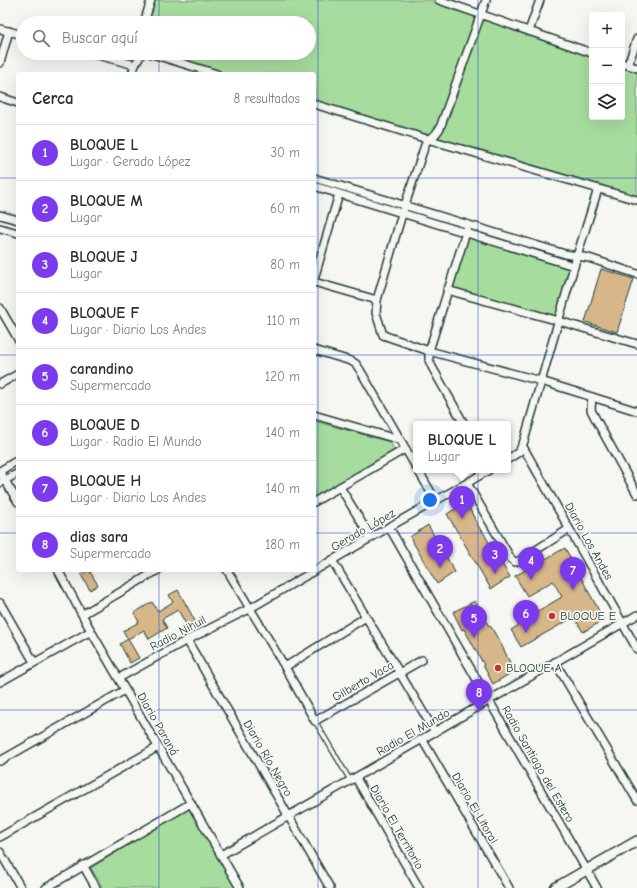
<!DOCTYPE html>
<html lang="es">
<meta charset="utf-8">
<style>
body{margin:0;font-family:"Comic Neue",sans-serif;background:#f2f2f3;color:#2b2b33}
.controls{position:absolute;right:12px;top:12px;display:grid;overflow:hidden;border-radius:4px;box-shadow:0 4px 16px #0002}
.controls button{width:36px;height:36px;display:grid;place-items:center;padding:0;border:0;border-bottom:1px solid #e1e1e2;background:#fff;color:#2b2b33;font:20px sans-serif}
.you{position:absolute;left:430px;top:500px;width:14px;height:14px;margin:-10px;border:3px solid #fff;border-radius:50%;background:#1a73e8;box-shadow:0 0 0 6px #1a73e833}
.badge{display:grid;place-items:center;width:26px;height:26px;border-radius:50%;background:#7c3aed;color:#fff;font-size:13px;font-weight:700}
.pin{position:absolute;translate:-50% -33px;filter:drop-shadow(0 1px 2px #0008)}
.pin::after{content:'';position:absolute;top:21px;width:14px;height:12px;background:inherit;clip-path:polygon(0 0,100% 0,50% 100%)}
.popup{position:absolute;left:413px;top:421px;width:98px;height:52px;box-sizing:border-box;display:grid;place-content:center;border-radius:4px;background:#fff;filter:drop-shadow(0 1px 3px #0005);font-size:13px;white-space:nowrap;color:#7c7c81}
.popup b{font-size:15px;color:#2b2b33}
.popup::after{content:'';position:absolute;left:50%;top:100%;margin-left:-8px;border:8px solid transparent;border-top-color:#fff}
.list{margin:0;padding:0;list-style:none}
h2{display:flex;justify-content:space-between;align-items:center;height:52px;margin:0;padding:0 16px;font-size:17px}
h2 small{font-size:13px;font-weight:400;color:#7c7c81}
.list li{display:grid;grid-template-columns:26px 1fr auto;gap:12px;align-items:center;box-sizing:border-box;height:56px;padding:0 16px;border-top:1px solid #e1e1e2}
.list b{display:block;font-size:15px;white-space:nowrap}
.list p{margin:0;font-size:13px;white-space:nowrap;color:#7c7c81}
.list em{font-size:13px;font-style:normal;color:#7c7c81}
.icon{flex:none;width:22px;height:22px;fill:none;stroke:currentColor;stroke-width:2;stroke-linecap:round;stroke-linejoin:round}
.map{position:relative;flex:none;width:637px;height:888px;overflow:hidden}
.search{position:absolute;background:#fff;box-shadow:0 4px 16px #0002;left:16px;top:16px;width:300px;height:44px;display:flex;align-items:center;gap:10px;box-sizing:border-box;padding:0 14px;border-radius:22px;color:#7c7c81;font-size:15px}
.panel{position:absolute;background:#fff;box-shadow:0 4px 16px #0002;left:16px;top:72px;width:300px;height:500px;border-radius:4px}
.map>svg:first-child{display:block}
.green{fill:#a7dc9f;stroke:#638c6a}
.building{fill:#d7b689;stroke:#1f3d34}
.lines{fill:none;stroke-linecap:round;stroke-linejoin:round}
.lane-casing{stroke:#1f3d34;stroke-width:6}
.street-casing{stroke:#1f3d34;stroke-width:10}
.secondary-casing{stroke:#1f3d34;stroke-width:12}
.lane{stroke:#f6f6f2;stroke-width:3.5}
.street{stroke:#f6f6f2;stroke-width:7}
.secondary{stroke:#f6f6f2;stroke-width:9}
.grid{fill:none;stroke:#1d4ed8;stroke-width:1;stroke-opacity:0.55}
.poi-dot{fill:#c8321e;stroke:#f6f6f2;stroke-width:1.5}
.labels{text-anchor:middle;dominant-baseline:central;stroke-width:3.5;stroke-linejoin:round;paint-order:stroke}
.street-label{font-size:12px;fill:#1f3d34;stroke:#f6f6f2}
.poi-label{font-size:12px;fill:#1f3d34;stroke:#f6f6f2;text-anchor:start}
</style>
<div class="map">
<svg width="637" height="888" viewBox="0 0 637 888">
<rect width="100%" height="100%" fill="#f6f6f2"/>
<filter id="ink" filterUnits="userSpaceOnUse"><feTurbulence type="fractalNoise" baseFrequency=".025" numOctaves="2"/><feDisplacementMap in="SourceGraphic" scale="8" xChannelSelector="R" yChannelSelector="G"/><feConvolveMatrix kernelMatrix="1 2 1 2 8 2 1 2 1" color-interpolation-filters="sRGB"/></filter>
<g filter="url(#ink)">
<!-- green -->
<g class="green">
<path d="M151,0H432L592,54V117H622V64L637,69V200L314,103V74H219L149,53H309V23H145Z"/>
<path d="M466,233L574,266L558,324L447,290Z"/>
<path d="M314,421L390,442L395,450L314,497Z"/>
<path d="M188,808L236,888H103L91,868Z"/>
</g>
<!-- building -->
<g class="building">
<path d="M601,269L634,279L617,332L585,322Z"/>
<path d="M466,502L481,531L482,530L498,559H499L510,577L491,589L447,514Z"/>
<path d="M428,525L455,572L437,584L410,537Z"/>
<path d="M565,548L604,620L583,632L574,617L521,647L511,630L537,614L536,612L562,597L553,581L527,596L515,576Z"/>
<path d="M89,570L98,585L90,590L81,575Z"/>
<path d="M178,590L195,621L187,626L178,610L162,619L167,628L149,639L144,630L128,639L123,631L139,622L134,613L152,602L158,611L173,602L169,595Z"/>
<path d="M475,601L489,626L490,625L502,646L514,671L493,684L483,665H484L464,629L462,630L453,612Z"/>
<path d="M128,639L139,658L130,663L120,644Z"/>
</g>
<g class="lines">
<!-- lane casing -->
<g class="lane-casing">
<path id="lane" d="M315,721L350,780"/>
</g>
<!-- street casing -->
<g class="street-casing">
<g id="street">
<path d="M439,0L592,53"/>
<path d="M486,0L440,128C436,134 434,137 427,139L402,214L377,300L376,313L383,335L429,351L541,381L637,411"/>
<path d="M144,23L151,0"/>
<path d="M0,29L23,35"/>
<path d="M529,31L540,0"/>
<path d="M90,53L135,65"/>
<path d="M149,53L217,74"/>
<path d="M0,63L9,31"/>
<path d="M622,63L637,68"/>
<path d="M628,65L637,39"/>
<path d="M132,74L135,65L142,53"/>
<path d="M0,97L18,103"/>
<path d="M314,104L427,139L637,200"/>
<path d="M314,178L565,254L589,258L637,274"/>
<path d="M314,186L574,266"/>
<path d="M0,215L18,220"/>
<path d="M0,228L18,233"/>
<path d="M314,279L339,194"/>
<path d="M314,282L377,300"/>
<path d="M447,290L559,321L637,344"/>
<path d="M0,308L18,339"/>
<path d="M314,350L351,361L356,364L360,370L416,467"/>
<path d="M0,384L18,374"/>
<path d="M592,397L591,410L593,414L637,494"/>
<path d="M314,415L400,440"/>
<path d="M464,424L432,367L429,360V351L467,229"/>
<path d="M522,445L637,649"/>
<path d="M508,459L519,452L524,441L577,256L598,189"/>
<path d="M418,470L436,501"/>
<path d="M0,471L18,460"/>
<path d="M0,472L18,502"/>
<path d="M0,483L18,473"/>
<path d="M467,483L511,559L515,562L519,561L569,529"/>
<path d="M340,487L371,538"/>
<path d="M314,502L405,449"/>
<path d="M389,527L597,888"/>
<path d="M332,560L435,732"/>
<path d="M58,570L91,631L240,888"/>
<path d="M227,570L285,667L315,721L422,660"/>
<path d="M0,603L34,662"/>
<path d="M83,614L158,570"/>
<path d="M187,640L330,888"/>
<path d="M555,662L637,800"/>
<path d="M285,667L366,617"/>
<path d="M119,678L187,640L249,609L389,527L467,483L489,470"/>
<path d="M0,682L91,631"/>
<path d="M422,739L509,888"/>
<path d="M0,761L125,690"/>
<path d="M356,778L419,888"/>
<path d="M0,837L158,747"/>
<path d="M0,852L21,888"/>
<path d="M221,855L637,615"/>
<path d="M83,865L96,888"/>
<path d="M46,888L191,803"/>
</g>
</g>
<!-- secondary casing -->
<g class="secondary-casing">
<path id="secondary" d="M555,888L637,841"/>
</g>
<!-- lane -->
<use href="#lane" class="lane"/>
<!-- street -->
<use href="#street" class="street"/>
<!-- secondary -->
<use href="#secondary" class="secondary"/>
</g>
</g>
<!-- grid -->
<path class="grid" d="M159,0V23M318,0V888M478,0V888M159,53V74M0,178H18M314,178H637M0,355H18M314,355H637M0,533H18M314,533H637M159,570V888M0,710H637"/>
<!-- markers -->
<g class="poi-dot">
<circle cx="552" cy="616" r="4"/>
<circle cx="498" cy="668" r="4"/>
</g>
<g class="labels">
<!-- street labels -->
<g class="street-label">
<text transform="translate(363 530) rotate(-30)">Gerado López</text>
<text transform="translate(589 541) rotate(61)">Diario Los Andes</text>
<text transform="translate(178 633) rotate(-28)">Radio Nihuil</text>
<text transform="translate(363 681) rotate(-30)">Gilberto Vaca</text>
<text transform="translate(158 724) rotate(60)">Diario Paraná</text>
<text transform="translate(413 732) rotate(-30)">Radio El Mundo</text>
<text transform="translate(268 758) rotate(60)">Diario Río Negro</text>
<text transform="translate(538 764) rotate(60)">Radio Santiago del Estero</text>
<text transform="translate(475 808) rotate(60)">Diario El Litoral</text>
<text transform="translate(397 827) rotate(60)">Diario El Territorio</text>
</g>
<!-- poi labels -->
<g class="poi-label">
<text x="560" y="616">BLOQUE E</text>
<text x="506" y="668">BLOQUE A</text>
</g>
</g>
</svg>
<div class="controls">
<button>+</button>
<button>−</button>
<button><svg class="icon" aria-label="layers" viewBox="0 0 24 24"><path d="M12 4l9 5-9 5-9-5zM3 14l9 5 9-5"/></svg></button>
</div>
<div class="you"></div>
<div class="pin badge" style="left:462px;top:519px">1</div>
<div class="popup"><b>BLOQUE L</b>Lugar</div>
<div class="pin badge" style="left:440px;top:568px">2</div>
<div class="pin badge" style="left:495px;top:574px">3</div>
<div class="pin badge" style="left:531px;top:580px">4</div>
<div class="pin badge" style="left:474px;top:638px">5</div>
<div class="pin badge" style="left:526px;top:633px">6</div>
<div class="pin badge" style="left:573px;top:590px">7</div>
<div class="pin badge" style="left:479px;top:712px">8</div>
<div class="search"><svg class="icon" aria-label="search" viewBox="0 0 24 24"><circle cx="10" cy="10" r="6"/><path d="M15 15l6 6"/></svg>Buscar aquí</div>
<section class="panel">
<h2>Cerca<small>8 resultados</small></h2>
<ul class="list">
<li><span class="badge">1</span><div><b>BLOQUE L</b><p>Lugar · Gerado López</p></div><em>30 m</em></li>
<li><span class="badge">2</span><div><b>BLOQUE M</b><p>Lugar</p></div><em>60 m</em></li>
<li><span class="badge">3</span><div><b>BLOQUE J</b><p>Lugar</p></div><em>80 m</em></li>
<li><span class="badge">4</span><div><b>BLOQUE F</b><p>Lugar · Diario Los Andes</p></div><em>110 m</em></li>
<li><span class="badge">5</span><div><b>carandino</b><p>Supermercado</p></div><em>120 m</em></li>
<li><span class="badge">6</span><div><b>BLOQUE D</b><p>Lugar · Radio El Mundo</p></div><em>140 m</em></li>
<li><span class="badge">7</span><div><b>BLOQUE H</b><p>Lugar · Diario Los Andes</p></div><em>140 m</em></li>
<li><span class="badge">8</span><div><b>dias sara</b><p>Supermercado</p></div><em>180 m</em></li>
</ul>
</section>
</div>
